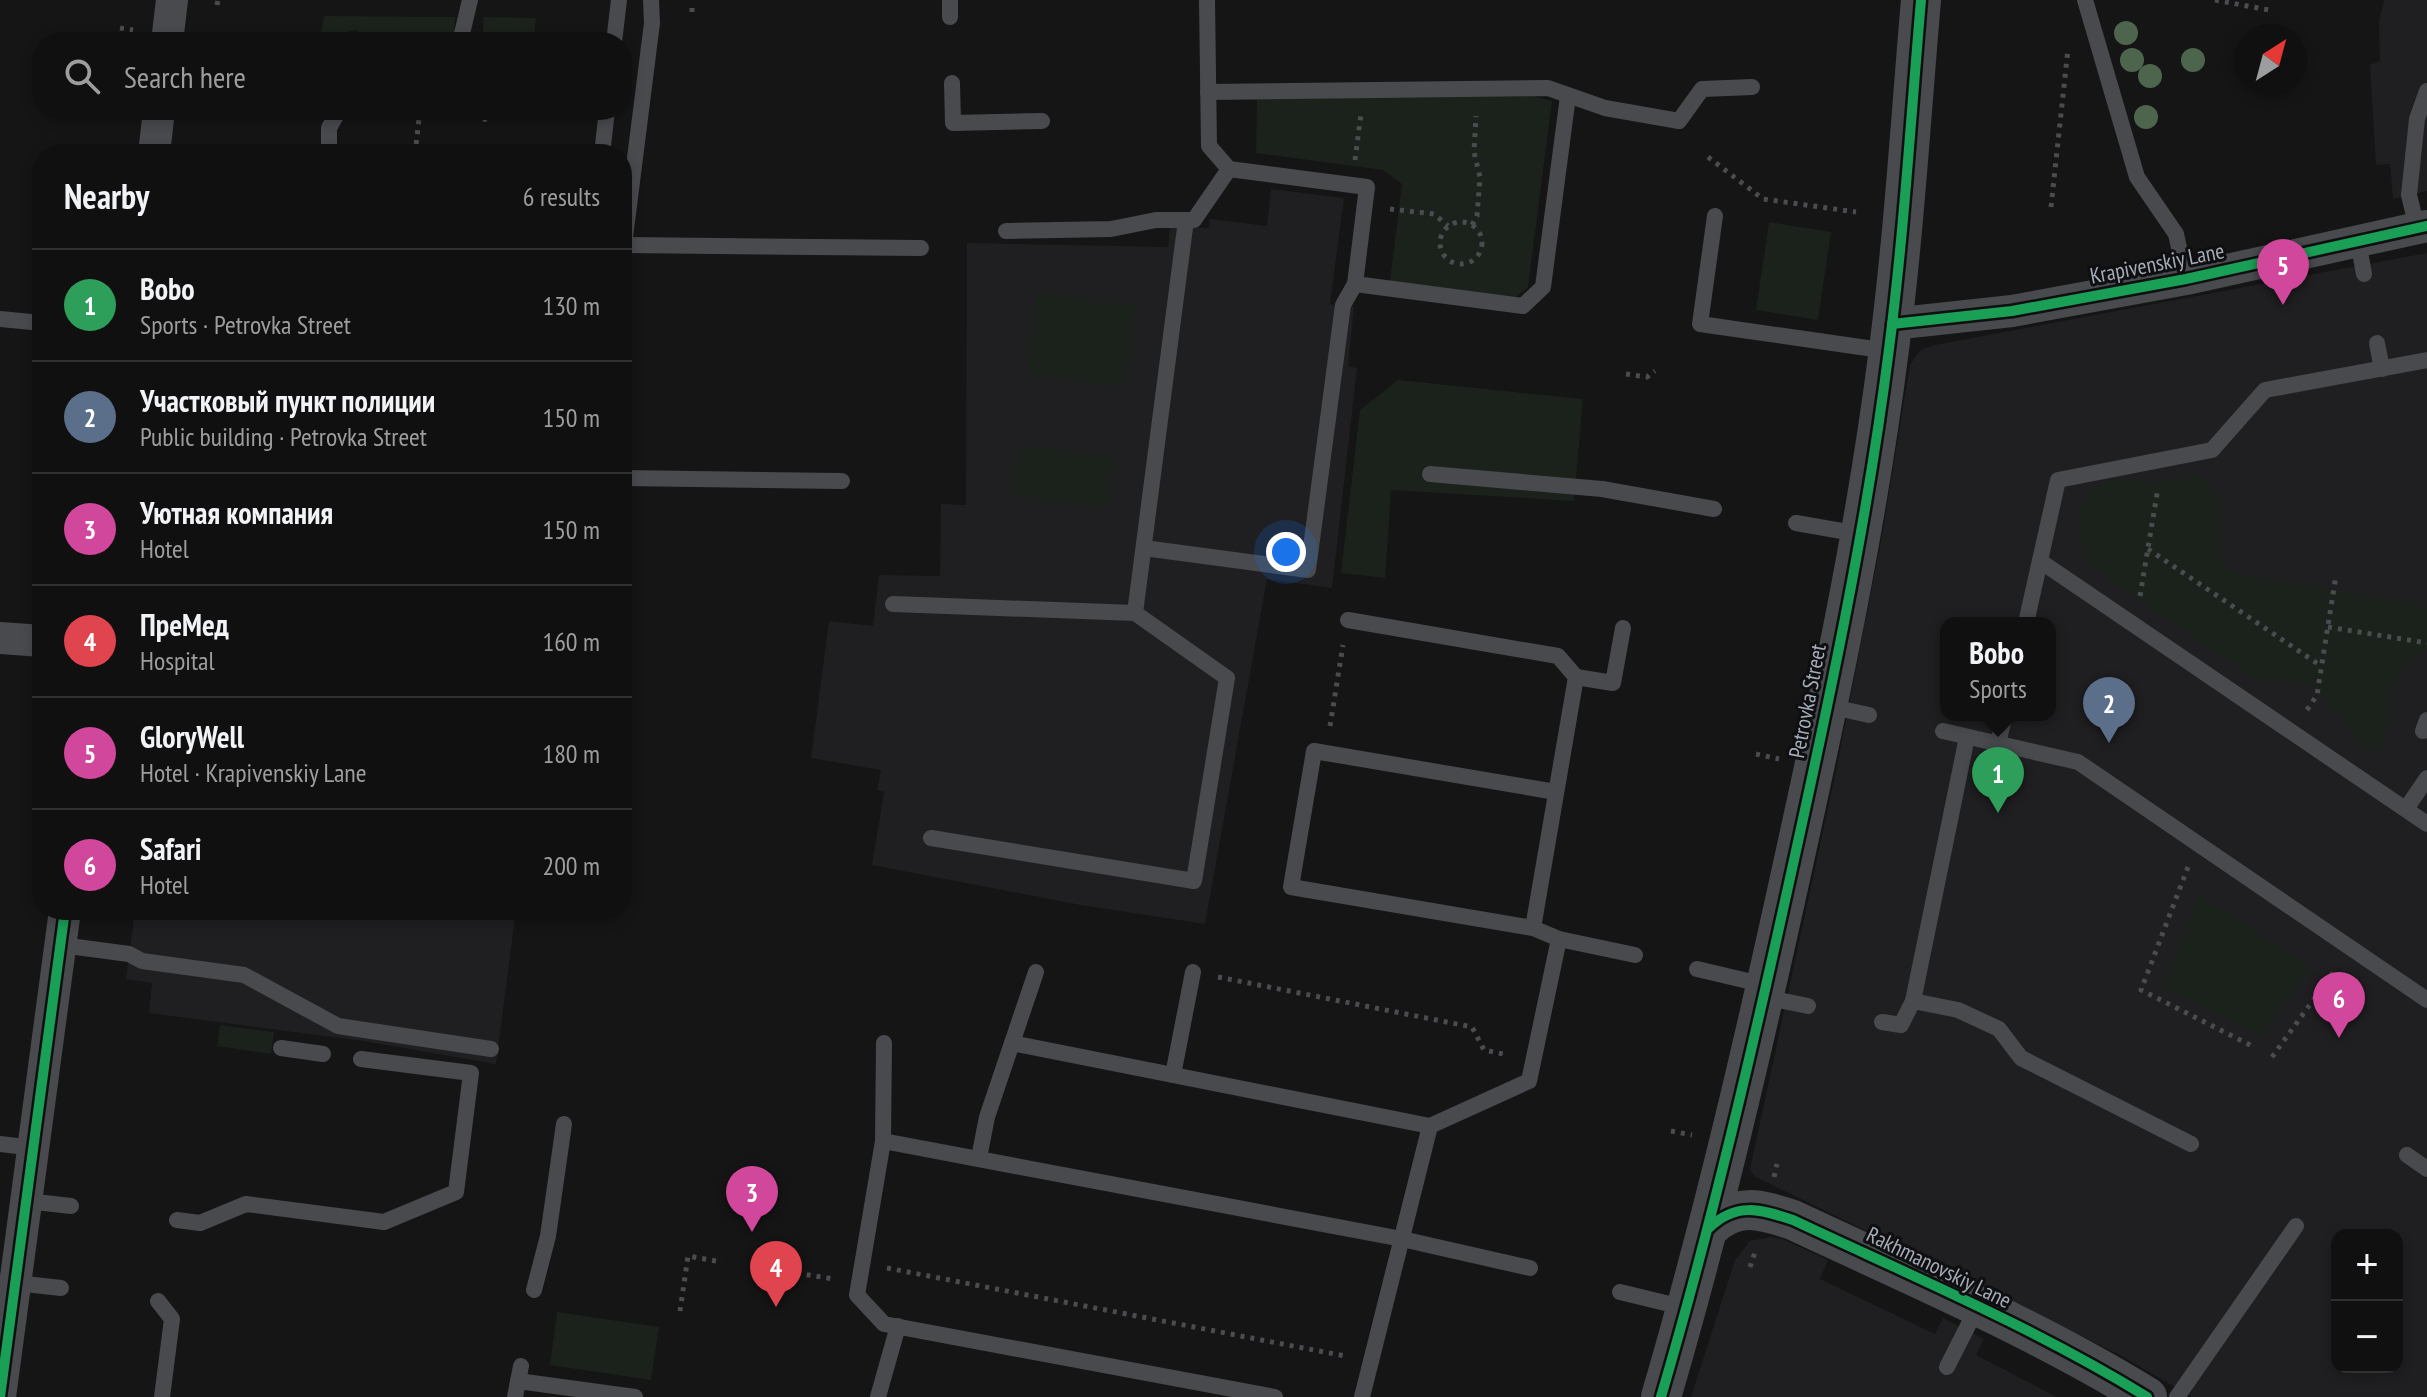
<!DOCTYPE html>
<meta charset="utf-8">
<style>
body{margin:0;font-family:"PT Sans Narrow",sans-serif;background:#191919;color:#f1f3f6}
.controls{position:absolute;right:24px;bottom:24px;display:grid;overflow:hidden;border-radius:16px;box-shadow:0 4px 12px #0003}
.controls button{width:72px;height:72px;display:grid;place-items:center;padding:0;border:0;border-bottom:2px solid #303030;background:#101010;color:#f1f3f6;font:40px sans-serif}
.compass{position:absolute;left:2235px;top:24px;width:72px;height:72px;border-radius:50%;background:#101010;box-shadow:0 4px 12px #0003;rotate:36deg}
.you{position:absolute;left:1286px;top:552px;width:28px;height:28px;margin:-20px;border:6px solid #fff;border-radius:50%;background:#1a73e8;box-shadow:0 0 0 12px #1a73e833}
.badge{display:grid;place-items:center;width:52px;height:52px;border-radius:50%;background:#72777e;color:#fff;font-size:26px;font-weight:700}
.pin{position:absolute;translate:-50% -66px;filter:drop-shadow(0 2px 4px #0008)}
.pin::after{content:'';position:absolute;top:42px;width:28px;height:24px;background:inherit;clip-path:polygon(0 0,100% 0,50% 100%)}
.popup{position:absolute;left:1940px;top:617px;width:116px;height:104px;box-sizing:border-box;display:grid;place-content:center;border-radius:16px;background:#101010;filter:drop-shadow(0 2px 6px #0005);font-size:26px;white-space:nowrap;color:#9c9d9f}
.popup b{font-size:30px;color:#f1f3f6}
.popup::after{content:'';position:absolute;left:50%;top:100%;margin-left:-16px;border:16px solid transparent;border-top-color:#101010}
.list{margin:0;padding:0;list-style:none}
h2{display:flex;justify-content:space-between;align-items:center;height:104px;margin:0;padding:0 32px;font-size:34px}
h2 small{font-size:26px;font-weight:400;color:#9c9d9f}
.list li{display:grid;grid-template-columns:52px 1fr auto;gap:24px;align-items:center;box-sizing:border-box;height:112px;padding:0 32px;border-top:2px solid #303030}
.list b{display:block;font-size:30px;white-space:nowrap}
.list p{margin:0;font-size:26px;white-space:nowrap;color:#9c9d9f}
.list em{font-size:26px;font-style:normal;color:#9c9d9f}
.icon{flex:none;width:44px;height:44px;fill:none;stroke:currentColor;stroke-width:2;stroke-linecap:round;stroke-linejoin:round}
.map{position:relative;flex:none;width:2427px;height:1397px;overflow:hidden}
.search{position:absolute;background:#101010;box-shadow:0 4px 12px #0003;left:32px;top:32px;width:600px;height:88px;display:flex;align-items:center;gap:20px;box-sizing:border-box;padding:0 28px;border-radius:32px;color:#9c9d9f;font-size:30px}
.panel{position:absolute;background:#101010;box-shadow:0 4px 12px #0003;left:32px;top:144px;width:600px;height:776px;border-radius:32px}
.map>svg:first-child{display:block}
.built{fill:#1f1f21;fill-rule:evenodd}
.green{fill:#1a221b}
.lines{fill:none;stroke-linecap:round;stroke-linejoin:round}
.path{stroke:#4a4c4f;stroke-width:5;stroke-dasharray:4 6;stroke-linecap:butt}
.service{stroke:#484a4e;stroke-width:16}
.minor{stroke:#484a4e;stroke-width:32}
.tertiary{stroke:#484a4e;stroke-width:40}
.cycleway-casing{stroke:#0f0f11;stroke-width:15}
.cycleway{stroke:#1a9f57;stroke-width:10}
.tree{fill:#4d644d}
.labels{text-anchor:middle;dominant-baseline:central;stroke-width:6;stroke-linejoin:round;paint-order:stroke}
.street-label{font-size:22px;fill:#a4acb7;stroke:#0f0f11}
</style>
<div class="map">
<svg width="2427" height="1397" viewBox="0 0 2427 1397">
<rect width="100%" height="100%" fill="#151515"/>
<!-- built -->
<g class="built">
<path d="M2384,0H2427V191L2393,199L2390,164L2376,165L2370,65L2380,61L2379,21Z"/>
<path d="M1271,189L1344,198L1330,304L1354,307L1348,366L1357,368L1332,588L1267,579L1205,924L1081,905L872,865L884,792L877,790L881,770L811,758L829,621L873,626L879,575L940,576L941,504L966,505L967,243L1168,247L1170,227L1209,228L1210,219L1267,226Z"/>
<path d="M2427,253V1397H2192L2120,1355L1754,1176L1750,1169L1836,771L1882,536L1910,365L1920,350L1935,345ZM1946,623H2050V715H1946ZM2337,1235H2397V1367H2337Z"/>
<path d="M135,910H516L496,1064L363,1041L149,1013L152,983L126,979Z"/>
<path d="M1771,1237L1782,1239L1828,1260L1820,1279L1935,1334L1943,1318L1984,1339L1976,1355L2057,1397H1691L1735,1260L1750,1241Z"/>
</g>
<!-- green -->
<g class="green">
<path d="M324,16L455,17L454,33L449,42H368L365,36L355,30L343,33L335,42H320Z"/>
<path d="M484,17L536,18L533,42H482Z"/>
<path d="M1529,95L1552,101L1528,287L1516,297L1390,281L1402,184L1383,170L1256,153L1257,97Z"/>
<path d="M1769,222L1831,232L1818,320L1756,310Z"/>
<path d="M1037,293L1135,305L1125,387L1027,374Z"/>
<path d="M1398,380L1583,399L1574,501L1391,490L1385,578L1341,573L1360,410Z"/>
<path d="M1019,445L1114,457L1107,508L1012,496Z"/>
<path d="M2199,475C2231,503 2215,520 2217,556L2229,569L2246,575L2427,605V648C2379,686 2394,699 2383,750H2365L2319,689L2300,683L2262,679L2245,672L2093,568C2076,541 2069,487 2111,480C2125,477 2136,482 2149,482C2166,482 2182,475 2199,475Z"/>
<path d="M2200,894L2310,967L2263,1037L2162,988Z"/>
<path d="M220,1025L274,1032L271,1054L217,1046Z"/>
<path d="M557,1312L659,1327L651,1380L550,1365Z"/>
</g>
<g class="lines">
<!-- path -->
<g class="path">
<path d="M2215,0L2269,10"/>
<path d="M217,5L218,0"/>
<path d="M692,12V3"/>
<path d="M120,28L133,30"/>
<path d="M483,110L482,119L490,120"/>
<path d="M415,154L420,110"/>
<path d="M1708,157L1763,199L1856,212"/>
<path d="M1355,160L1361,114"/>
<path d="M2051,207L2068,49"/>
<path d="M1390,209L1434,214L1448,226"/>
<circle cx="1461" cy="243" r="21"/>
<path d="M1472,225L1477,216L1480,177L1474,152L1476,116"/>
<path d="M1626,374L1647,377L1655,371"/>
<path d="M2148,549L2321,666"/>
<path d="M2140,596L2158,488"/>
<path d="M2328,627L2427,643"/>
<path d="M2307,710L2317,695L2336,575"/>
<path d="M1330,726L1343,645"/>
<path d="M1756,754L1779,759"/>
<path d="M2188,867L2141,990L2254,1047"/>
<path d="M1218,977L1472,1027L1484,1050L1508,1055"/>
<path d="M2272,1057L2335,970"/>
<path d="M1671,1131L1692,1135"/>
<path d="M1774,1177L1777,1164"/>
<path d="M1750,1267L1756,1249"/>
<path d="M887,1268L1345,1356"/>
<path d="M777,1270L834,1279"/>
<path d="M680,1311L688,1256L722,1262"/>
</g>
<!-- service -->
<g class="service">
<path d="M950,0V17"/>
<path d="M1207,0L1209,146L1229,169L1367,187L1355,284L1523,306L1543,287L1568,96"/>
<path d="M2085,0L2137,177L2176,234L2186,279"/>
<path d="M460,42L470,0"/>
<path d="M614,42L619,0"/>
<path d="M952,83L953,123L1042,121"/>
<path d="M1208,92L1548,88L1605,108L1679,121L1702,89L1752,87"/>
<path d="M329,146V128L339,110"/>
<path d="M602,154L607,110"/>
<path d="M1715,216L1700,324L1888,351"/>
<path d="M2417,228L2409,195L2417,119L2427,91"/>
<path d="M1006,231L1111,229L1156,220H1194L1229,169"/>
<path d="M2358,241L2364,274"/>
<path d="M624,245L921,248"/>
<path d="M622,282L624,245L652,23L651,0"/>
<path d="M0,319L42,323"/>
<path d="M2377,343L2382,369"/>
<path d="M1430,474L1602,489L1714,509"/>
<path d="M622,478L842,481"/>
<path d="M1796,523L1859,534"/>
<path d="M1144,548L1308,570L1343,305L1355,284"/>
<path d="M2040,561L2427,824"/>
<path d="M893,604L1135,613L1186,220"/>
<path d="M1348,620L1558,656L1576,677L1533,928L1559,939L1635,955"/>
<path d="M2026,623L2058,480L2212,450L2265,390L2427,360"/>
<path d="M1576,677L1613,683L1623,628"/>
<path d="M1828,706L1869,715"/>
<path d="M1943,731L2078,762L2427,1000"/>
<path d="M2423,731L2427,720"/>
<path d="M1967,737L1913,1001L1958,1010L1999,1029L2021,1058L2191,1144"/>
<path d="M1998,743L2005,715"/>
<path d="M2406,809L2427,778"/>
<path d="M931,838L1194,881L1227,678L1135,613"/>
<path d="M1533,928L1291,887L1314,751L1556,792"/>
<path d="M61,945L129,954L142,961L244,975L338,1026L491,1049"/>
<path d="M1697,969L1765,985"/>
<path d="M1764,997L1808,1006"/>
<path d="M1882,1022L1901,1025L1913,1001"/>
<path d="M1012,1043L1036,972"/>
<path d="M281,1048L323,1054"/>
<path d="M1173,1075L1193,972"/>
<path d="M883,1141L884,1043"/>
<path d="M0,1144L34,1148"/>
<path d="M2407,1155L2427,1169"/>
<path d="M979,1158L987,1117L1012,1043L1430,1126"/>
<path d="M27,1201L71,1206"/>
<path d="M177,1220L200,1223L246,1204L384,1222L456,1192L471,1073L361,1059"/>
<path d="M16,1283L61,1288"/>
<path d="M534,1290L548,1236L564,1124"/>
<path d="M1620,1292L1686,1308"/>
<path d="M158,1301L172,1319L162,1397"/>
<path d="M1947,1367L1978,1306"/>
<path d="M518,1381L635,1397"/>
<path d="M515,1397L521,1366"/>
<path d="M878,1397L898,1326"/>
<path d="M1275,1397L884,1324L857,1295L883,1141L1402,1239L1530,1268"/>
<path d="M1362,1397L1430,1126L1529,1081L1559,939"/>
<path d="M2177,1397L2296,1226"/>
</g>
<!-- minor -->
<g class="minor">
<path d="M167,42L172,0"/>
<path d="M154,154L159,110"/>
<path d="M1892,324L2012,311L2186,279L2427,226"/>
<path d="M0,638L42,641"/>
<path d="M0,1397L65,910"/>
</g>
<!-- tertiary -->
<g class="tertiary">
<path d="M1709,1228C1736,1202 1760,1209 1793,1220C1912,1276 2035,1328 2147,1397"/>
<path d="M1661,1397C1712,1223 1753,1047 1792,869C1830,697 1867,524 1889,349C1904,233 1911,116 1921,0"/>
</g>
<!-- cycleway casing -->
<g class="cycleway-casing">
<g id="cycleway">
<path d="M1892,324L2012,311L2186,279L2427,226"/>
<path d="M1709,1228C1736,1202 1760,1209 1793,1220C1912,1276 2035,1328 2147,1397"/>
<path d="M0,1397L65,910"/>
<path d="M1661,1397C1712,1223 1753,1047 1792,869C1830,697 1867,524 1889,349C1904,233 1911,116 1921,0"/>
</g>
</g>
<!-- cycleway -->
<use href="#cycleway" class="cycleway"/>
</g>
<!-- trees -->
<g class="tree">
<circle cx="2126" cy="33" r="12"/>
<circle cx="2132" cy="60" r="12"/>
<circle cx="2193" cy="60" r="12"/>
<circle cx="2150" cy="76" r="12"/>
<circle cx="2146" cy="117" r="12"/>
</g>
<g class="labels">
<!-- street labels -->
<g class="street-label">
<text transform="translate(2157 263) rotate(-11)">Krapivenskiy Lane</text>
<text transform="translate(1807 701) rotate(-79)">Petrovka Street</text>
<text transform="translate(1939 1267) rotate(26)">Rakhmanovskiy Lane</text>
</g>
</g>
</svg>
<div class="controls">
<button>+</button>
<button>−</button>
</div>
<svg class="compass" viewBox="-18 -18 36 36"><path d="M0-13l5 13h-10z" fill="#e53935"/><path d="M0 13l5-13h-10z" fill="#9c9d9f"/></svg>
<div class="you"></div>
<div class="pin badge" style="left:1998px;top:813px;background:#2e9e5b">1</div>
<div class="popup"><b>Bobo</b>Sports</div>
<div class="pin badge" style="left:2109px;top:743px;background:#5c6f8a">2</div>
<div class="pin badge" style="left:752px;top:1232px;background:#d1479c">3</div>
<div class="pin badge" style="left:776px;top:1307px;background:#e0444e">4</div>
<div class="pin badge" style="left:2283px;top:305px;background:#d1479c">5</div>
<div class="pin badge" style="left:2339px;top:1038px;background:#d1479c">6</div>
<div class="search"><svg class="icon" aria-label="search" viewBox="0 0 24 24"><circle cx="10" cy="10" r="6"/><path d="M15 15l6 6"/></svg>Search here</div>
<section class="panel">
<h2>Nearby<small>6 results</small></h2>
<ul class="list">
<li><span class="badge" style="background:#2e9e5b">1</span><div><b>Bobo</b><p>Sports · Petrovka Street</p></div><em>130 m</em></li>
<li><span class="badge" style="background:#5c6f8a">2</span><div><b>Участковый пункт полиции</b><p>Public building · Petrovka Street</p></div><em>150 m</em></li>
<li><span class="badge" style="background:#d1479c">3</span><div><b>Уютная компания</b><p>Hotel</p></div><em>150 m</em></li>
<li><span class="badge" style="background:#e0444e">4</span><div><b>ПреМед</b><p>Hospital</p></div><em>160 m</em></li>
<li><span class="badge" style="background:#d1479c">5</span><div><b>GloryWell</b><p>Hotel · Krapivenskiy Lane</p></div><em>180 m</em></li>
<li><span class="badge" style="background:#d1479c">6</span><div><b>Safari</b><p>Hotel</p></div><em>200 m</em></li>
</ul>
</section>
</div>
